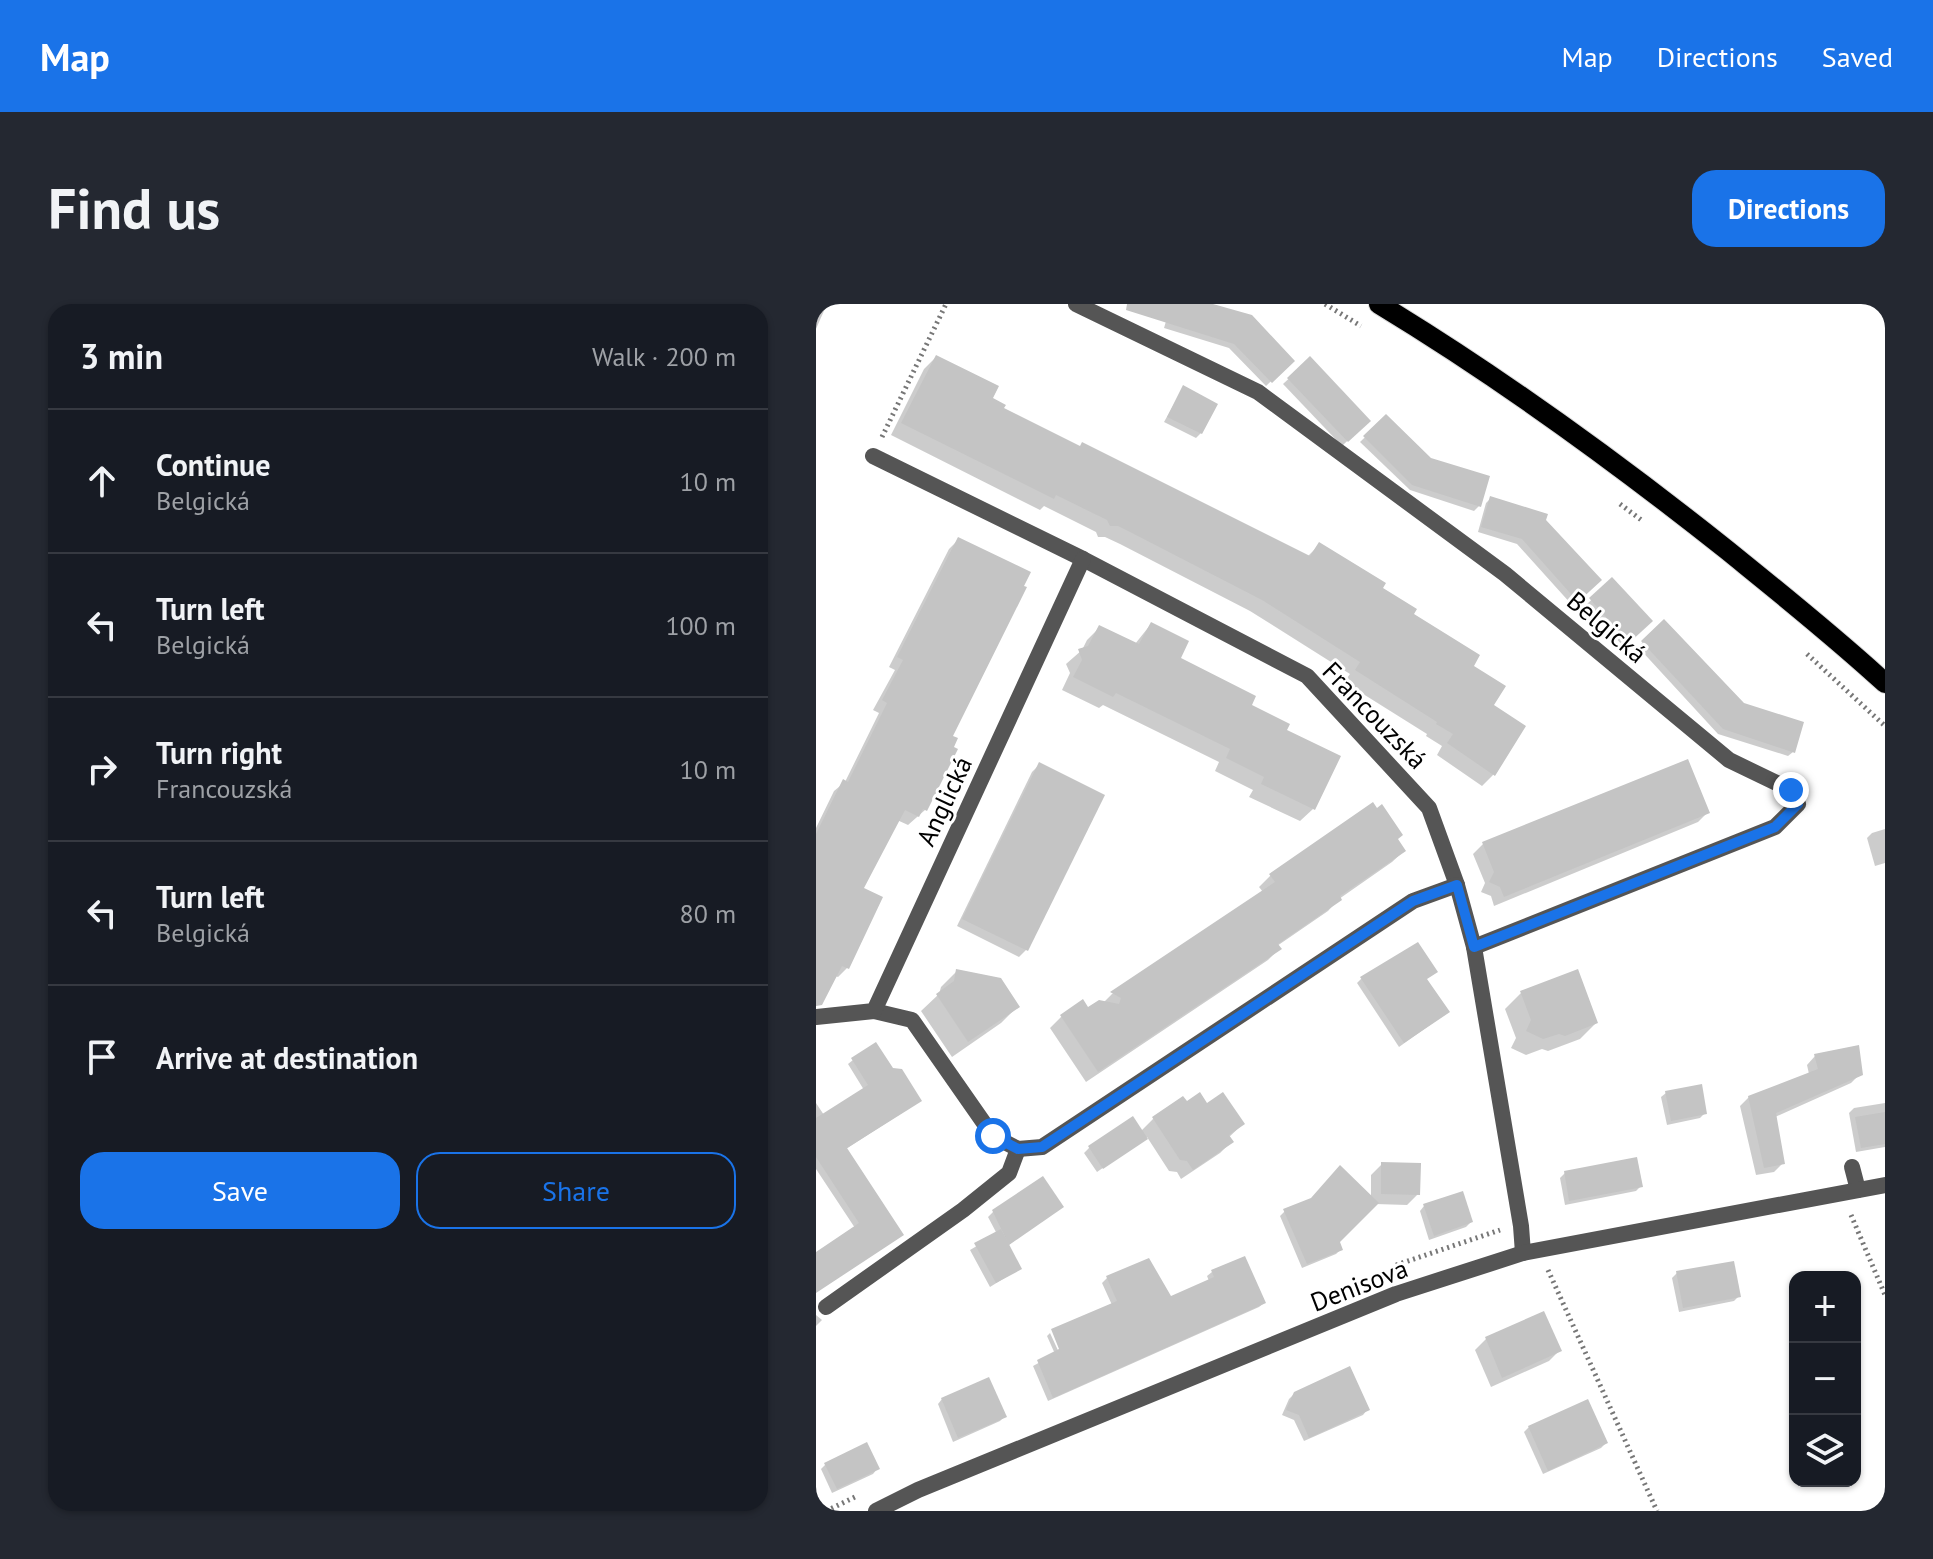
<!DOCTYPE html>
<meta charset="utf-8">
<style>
body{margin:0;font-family:"PT Sans",sans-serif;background:#242831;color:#f1f3f6}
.controls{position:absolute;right:24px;bottom:24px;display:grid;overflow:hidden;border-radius:16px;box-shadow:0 2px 6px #0004}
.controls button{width:72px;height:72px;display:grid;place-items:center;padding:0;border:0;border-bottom:2px solid #363941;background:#171b24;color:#f1f3f6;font:40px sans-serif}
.stop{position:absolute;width:24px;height:24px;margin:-18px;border:6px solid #1a73e8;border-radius:50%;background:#fff}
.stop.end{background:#1a73e8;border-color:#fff;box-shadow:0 2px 8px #0008}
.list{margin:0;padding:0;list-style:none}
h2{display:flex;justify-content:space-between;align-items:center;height:104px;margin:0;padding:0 32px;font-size:34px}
h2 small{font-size:26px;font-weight:400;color:#9ea1a6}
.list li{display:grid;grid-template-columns:52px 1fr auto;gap:24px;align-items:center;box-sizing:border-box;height:144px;padding:0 32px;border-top:2px solid #363941}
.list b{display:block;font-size:30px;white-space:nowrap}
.list p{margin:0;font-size:26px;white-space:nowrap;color:#9ea1a6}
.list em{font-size:26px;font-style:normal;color:#9ea1a6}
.actions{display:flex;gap:16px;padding:24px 32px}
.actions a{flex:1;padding:18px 0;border:2px solid #1a73e8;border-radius:24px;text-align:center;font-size:28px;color:#1a73e8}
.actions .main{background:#1a73e8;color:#fff}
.icon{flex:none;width:44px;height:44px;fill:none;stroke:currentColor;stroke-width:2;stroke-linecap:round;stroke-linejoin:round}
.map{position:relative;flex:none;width:1069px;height:1207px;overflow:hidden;border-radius:24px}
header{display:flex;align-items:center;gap:48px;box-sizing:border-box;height:112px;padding:0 40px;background:#1a73e8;color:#fff}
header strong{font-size:38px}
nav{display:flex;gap:44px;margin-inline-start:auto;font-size:28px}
.intro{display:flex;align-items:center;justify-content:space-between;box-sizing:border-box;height:192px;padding:0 48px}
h1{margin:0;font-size:56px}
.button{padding:20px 36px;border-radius:24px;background:#1a73e8;color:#fff;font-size:28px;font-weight:700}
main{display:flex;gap:48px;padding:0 48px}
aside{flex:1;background:#171b24;border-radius:24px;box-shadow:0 2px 6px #0004}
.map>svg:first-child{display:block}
.shadow{fill:#0003}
.building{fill:#c4c4c4}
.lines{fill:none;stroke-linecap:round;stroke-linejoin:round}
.primary-casing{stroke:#dbdbdb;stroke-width:22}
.path{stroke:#777;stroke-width:5;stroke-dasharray:2 4;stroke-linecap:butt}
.service{stroke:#555;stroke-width:16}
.minor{stroke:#555;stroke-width:16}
.primary{stroke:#000;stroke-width:20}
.route{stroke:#1a73e8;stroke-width:10}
.labels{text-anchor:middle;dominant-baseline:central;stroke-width:6;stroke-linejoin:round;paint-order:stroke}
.street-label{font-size:26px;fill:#000;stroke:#fff}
</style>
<header>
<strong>Map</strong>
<nav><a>Map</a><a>Directions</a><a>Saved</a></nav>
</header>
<div class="intro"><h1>Find us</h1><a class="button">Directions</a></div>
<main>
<aside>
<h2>3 min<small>Walk · 200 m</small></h2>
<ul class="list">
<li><svg class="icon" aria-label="ahead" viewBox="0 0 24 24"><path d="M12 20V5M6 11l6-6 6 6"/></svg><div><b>Continue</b><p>Belgická</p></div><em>10 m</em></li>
<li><svg class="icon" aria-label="left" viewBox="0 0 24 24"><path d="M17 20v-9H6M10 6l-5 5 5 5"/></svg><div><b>Turn left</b><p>Belgická</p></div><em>100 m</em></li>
<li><svg class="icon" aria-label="right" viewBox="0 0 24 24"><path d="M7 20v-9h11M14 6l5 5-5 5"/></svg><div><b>Turn right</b><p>Francouzská</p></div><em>10 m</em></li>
<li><svg class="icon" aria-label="left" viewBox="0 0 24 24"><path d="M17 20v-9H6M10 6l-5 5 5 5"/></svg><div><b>Turn left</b><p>Belgická</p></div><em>80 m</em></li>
<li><svg class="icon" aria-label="arrive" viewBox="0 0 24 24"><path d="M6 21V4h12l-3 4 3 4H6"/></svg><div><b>Arrive at destination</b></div></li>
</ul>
<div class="actions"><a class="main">Save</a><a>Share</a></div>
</aside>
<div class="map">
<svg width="1069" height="1207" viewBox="0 0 1069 1207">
<rect width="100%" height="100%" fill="#fff"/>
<!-- shadow -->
<g class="shadow">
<path d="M0,0H11L0,25Z"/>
<path d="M355,0H393L476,57L450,82L413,44L348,24Z"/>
<path d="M120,53L185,105L491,253L503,241L564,284L655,363L675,402L677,471L666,482L621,451L626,442L610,432L611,430L528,378L534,370L434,307L304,240L289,233H282L280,228L228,202L224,206L75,131L108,65Z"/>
<path d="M494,55L552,117L526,142L467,80Z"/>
<path d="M367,84L385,129L380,134L348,118Z"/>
<path d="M570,113L663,202L658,207L594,186L544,138Z"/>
<path d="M675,194L728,216L784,276L756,301L701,240L662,228L670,199Z"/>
<path d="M143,235L135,433V444L139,446L109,506L92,521L81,516L45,585L31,664L22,673L19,672L0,684V524L18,487L29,478L63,409L57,406L79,366L73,363L133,245Z"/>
<path d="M796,276L834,317L807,342L770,301Z"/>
<path d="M848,318L927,401L977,448L972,452L902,430L822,343Z"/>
<path d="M335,320L362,355L468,427L497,505L484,517L433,493L437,486L399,467L403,458L287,401L283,404L246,386L254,369L250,360L266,346L271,336L284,323L319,340Z"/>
<path d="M871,458L891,509L882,518L678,602L675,592L665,588L669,579L657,550L667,540Z"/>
<path d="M223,461L286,492L210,646L203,653L141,622L216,468Z"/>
<path d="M1069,525V559L1059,562L1051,534L1056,529Z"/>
<path d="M580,535L588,547L576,558L523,595L512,607L461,642L463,645L452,656L270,778L234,724L245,713L272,706L287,699L296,690L447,588L443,583L455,571Z"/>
<path d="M141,667L201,703L185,719L136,753L105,707L123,690L125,683Z"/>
<path d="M545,675H609L632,708L583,743L541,679Z"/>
<path d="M705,689L780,719L764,735L732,747L726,745L710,751L695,744L700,734L689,705Z"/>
<path d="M999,752L1044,770L1035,779L959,813L967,859L958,868L940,871L924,802L933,793L993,770L991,761Z"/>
<path d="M37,756L98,801L30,845L86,931L0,974V950L39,924L0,865V799L8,811L48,786L32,760Z"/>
<path d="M850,789L889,809L884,814L851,821L845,793Z"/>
<path d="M367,795L370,800L390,802L427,820L412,834L415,838L404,849L365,875L361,868L353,867L331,833L281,868L268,849L273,844L316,815L325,827L337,815Z"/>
<path d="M1069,799V843L1040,848L1033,809L1038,804Z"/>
<path d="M566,860L602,890L591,901L559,900L522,938L525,945L520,950L486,964L464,912L469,907L555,893V871Z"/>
<path d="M749,869L825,882L820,887L749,901L744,874Z"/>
<path d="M226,874L246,903L191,942L203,965L174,983L154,946L181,930L172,913L177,908Z"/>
<path d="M608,902L655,918L650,923L613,936L604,907Z"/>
<path d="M396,968L448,999L443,1003L232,1097L217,1062L239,1050L231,1032L234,1029L246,1055L296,1001L286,979L291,974L355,994L393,977L391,972Z"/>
<path d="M861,969L923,992L918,997L863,1008L856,974Z"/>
<path d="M727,1009L744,1046L733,1057L675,1083L659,1046L670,1035Z"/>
<path d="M0,1011L6,1016L0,1022Z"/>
<path d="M479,1089L551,1106L547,1111L488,1137L478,1116L466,1111L473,1095Z"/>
<path d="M126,1095L189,1112L184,1117L137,1138L122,1100Z"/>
<path d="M713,1123L790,1139L785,1144L727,1170L708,1128Z"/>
<path d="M10,1160L61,1165L57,1170L16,1189L5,1165Z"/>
</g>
<!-- building -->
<g class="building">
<path d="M311,0H397L436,11L479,57L456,79L418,40L310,6Z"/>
<path d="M120,51L183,82L177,94L190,101L188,104L264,142L266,138L494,252L503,238L570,279L567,284L601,305L598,310L664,351L658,362L690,382L678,401L710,422L679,472L631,439L637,430L620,420L621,418L539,366L544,358L446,296L316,229L302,222H294L291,216L240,191L238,195L85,119Z"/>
<path d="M494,52L555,117L532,138L471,74Z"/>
<path d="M367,81L402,100L386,130L351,113Z"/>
<path d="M570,110L615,154L674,172L665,203L596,181L547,132Z"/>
<path d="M674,192L732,210L730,216L786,276L762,298L706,235L665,223Z"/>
<path d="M142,233L215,268L208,282L211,283L137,432L142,434L138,443L142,445L111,507L107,505L103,513L89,506L48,584L67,593L33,665L26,662L6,701L0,702V530L27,475L32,478L71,399L66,396L87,356L81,353Z"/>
<path d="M796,273L837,317L813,339L773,294Z"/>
<path d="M848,315L928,399L988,418L979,449L907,425L825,337Z"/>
<path d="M335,318L373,337L365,354L440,392L436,401L474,420L471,426L525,452L499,506L445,480L448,473L410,454L414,445L300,389L297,393L257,373L266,356L262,345L272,342L283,321L323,340Z"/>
<path d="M872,455L894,509L688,593L684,583L673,578L678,568L666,538Z"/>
<path d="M223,458L289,491L212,647L146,615Z"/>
<path d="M557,498L561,504L566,500L587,531L582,535L590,547L524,592L526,596L462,640L466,645L282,768L244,711L267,695L272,703L283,696L303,700L305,694L294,688L459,578L453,570Z"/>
<path d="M602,638L622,668L611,675L634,708L588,739L544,673Z"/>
<path d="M140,665L185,674L204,703L152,738L120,690L138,677Z"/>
<path d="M762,665L782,719L749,732L743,730L727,735L710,727L715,716L704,687Z"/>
<path d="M60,738L77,764L86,765L106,797L31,844L88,931L0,989V948L43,919L0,853V814L52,781L35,754Z"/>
<path d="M1043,741L1047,771L960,809L969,860L948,864L932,792L1002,765L998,750Z"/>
<path d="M886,780L891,810L855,817L849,787Z"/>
<path d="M384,788L391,799L407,788L429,820L413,831L418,838L377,866L371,857L364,856L336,813L367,792L371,797Z"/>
<path d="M1069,808V840L1045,844L1039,813Z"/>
<path d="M317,812L332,835L287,865L272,842Z"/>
<path d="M821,853L827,883L753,897L748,867Z"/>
<path d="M565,858L605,859L604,891L565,890Z"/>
<path d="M524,861L563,899L524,938L527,946L491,960L467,905L495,894Z"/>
<path d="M227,872L248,903L193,941L176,906Z"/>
<path d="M647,887L657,918L618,932L607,900Z"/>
<path d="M185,925L206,965L180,979L158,939Z"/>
<path d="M429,952L450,999L237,1094L221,1056L243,1045L235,1025L301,997L290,972L333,954L355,992L398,973L395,966Z"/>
<path d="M918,957L925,993L867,1004L860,967Z"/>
<path d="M728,1007L746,1047L686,1074L669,1033Z"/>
<path d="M534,1062L554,1106L493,1134L483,1111L470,1106L478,1088Z"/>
<path d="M173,1073L191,1113L142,1134L125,1094Z"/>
<path d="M772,1095L792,1139L732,1167L712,1122Z"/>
<path d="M51,1138L64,1165L21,1185L8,1159Z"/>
</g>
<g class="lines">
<!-- primary casing -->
<g class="primary-casing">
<path id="primary" d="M563,0C685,74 799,157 911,246C964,289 1018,332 1069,379"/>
</g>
<!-- path -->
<g class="path">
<path d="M509,0L545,22"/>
<path d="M66,133L130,0"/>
<path d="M804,200L828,218"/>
<path d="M991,350L1069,422"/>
<path d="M1035,911L1069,991"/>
<path d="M580,961L684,926"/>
<path d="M732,966L841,1207"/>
<path d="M10,1207L41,1192"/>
</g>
<!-- service -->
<g class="service">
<path d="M1036,863L1042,886"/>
<path d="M10,1003L147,906L193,869L202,845"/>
</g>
<!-- minor -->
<g class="minor">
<path d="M260,0L442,88L689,270L913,456L975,486L982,500L959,523L658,643"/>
<path d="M57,152L267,255L491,372L613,504L641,581L658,643L705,922L707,949"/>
<path d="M58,707L96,716L177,832L202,845L226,843L597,597L641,581"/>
<path d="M0,713L58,707L267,255"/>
<path d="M60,1207L102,1186L580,990L707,949L1069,881"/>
</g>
<!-- primary -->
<use href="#primary" class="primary"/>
</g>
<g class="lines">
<!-- route -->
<path class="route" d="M177,832L202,845L226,843L597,597L641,581L658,643L959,523L982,500L975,486"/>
</g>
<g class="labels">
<!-- street labels -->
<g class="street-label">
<text transform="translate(791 323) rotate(40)">Belgická</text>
<text transform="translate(559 411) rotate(46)">Francouzská</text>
<text transform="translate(128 497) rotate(-65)">Anglická</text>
<text transform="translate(543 981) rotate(-21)">Denisova</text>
</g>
</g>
</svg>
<div class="controls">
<button>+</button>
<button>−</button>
<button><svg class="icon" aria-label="layers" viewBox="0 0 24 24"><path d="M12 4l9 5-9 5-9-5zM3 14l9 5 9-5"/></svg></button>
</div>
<div class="stop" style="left:177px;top:832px"></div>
<div class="stop end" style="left:975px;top:486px"></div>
</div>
</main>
